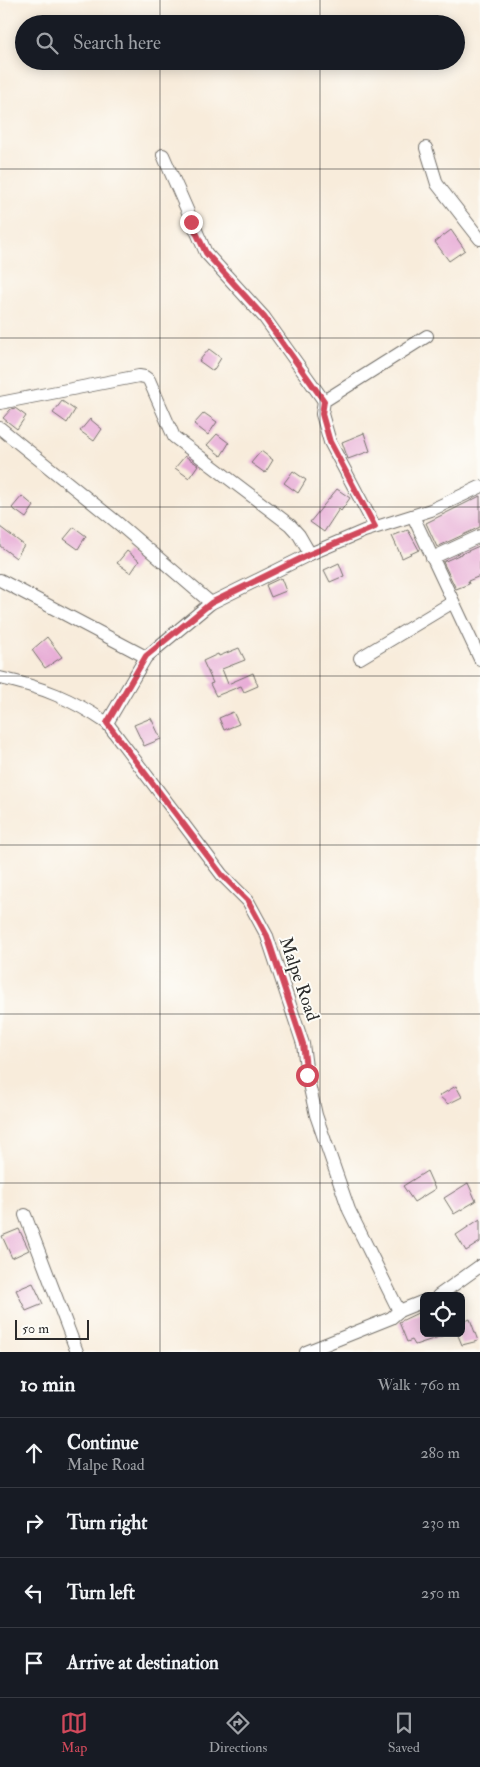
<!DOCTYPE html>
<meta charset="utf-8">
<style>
body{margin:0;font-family:"IM FELL Double Pica",serif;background:#20242c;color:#f1f3f6}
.controls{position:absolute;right:15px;bottom:15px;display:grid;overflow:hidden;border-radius:8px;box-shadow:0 2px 12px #0003}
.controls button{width:45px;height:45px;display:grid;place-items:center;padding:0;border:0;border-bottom:1px solid #363941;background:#171b24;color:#f1f3f6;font:25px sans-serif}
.scale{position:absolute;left:15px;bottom:12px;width:74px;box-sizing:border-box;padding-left:5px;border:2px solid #2b2b2b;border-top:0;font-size:14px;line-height:18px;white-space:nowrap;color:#2b2b2b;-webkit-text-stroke:4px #fdfcf7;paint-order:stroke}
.stop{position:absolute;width:15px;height:15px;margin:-11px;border:4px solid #d1495b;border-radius:50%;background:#fff}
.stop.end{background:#d1495b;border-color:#fff;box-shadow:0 1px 5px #0008}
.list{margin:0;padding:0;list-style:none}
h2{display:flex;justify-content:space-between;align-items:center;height:65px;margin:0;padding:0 20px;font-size:21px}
h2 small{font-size:16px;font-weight:400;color:#9ea1a6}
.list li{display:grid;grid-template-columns:32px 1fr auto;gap:15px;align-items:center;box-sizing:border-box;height:70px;padding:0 20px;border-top:1px solid #363941}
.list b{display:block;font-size:19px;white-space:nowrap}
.list p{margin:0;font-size:16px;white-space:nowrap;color:#9ea1a6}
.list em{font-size:16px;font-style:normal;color:#9ea1a6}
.icon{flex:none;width:28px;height:28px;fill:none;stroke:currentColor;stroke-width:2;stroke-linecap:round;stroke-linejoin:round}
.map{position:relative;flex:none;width:480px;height:1352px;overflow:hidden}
.search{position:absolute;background:#171b24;box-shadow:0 2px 12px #0003;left:15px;right:15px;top:15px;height:55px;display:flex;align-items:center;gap:12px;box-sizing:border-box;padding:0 18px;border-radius:28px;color:#9ea1a6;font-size:19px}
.sheet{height:345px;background:#171b24}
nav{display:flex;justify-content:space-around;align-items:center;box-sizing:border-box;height:70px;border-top:1px solid #363941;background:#171b24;font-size:14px;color:#9ea1a6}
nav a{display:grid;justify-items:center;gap:2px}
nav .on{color:#d1495b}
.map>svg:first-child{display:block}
.building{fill:#e8aed7}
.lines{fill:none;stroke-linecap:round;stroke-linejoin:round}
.minor-casing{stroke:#736f69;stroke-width:14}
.minor{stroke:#fff;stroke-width:12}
.route{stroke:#d1495b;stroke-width:6}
.grid{fill:none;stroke:#2b2b2b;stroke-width:1;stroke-opacity:0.55}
.labels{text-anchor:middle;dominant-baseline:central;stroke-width:4;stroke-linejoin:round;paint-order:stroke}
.street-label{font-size:18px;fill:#2b2b2b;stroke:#fdfcf7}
</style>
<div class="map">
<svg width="480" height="1352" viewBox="0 0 480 1352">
<rect width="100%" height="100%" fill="#fdfcf7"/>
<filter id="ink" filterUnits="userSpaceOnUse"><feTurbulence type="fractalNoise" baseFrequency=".02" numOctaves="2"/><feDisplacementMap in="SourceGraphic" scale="10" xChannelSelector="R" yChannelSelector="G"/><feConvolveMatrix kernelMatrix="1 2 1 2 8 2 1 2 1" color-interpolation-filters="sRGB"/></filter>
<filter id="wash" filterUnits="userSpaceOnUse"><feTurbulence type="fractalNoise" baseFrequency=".0096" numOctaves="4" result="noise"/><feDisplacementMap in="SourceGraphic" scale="20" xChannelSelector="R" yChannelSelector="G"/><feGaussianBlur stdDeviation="1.12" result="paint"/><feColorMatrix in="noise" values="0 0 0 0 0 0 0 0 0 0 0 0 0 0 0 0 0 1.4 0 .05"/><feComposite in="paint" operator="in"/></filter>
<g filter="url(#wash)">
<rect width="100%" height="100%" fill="#f8ecdb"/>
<g id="blocks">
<!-- building -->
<g class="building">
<path d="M451,230L465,250L449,261L435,242Z"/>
<path d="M209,349L221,358L213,371L199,361Z"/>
<path d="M62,401L75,410L67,423L53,413Z"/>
<path d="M15,408L26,416L17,429L3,418L11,409Z"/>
<path d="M204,413L217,422L208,435L194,424Z"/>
<path d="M90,419L102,429L94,441L80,431Z"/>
<path d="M364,433L370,451L348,459L342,442Z"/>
<path d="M217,434L229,443L221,456L207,445Z"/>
<path d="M261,451L273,460L265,473L251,463Z"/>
<path d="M185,456L198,465L189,478L175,468Z"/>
<path d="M293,471L306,480L298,493L284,483Z"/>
<path d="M337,489L350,498L341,511L339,509L324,532L310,522Z"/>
<path d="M22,496L34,506L26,518L12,508Z"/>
<path d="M480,496V527L437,547L426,523Z"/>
<path d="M0,527L24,545L16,558L0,546Z"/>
<path d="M74,527L86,536L78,549L64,539Z"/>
<path d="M408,530L419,550L402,558L392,536Z"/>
<path d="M479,546L480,549V576L468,581L469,584L456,589L443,562Z"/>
<path d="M127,551L139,561L131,573L117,563Z"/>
<path d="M339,563L344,576L330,582L324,570Z"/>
<path d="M281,578L286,591L271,597L266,585Z"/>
<path d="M47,637L62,657L45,668L32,650Z"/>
<path d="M239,648L245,660L222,669L228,684L253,673L258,686L244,692L241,686L216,696L210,684L213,683L203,661L218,654L219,656Z"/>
<path d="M233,712L239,724L224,730L219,718Z"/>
<path d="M151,718L161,739L144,746L134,725Z"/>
<path d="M456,1086L462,1097L448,1104L439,1096Z"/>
<path d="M427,1171L435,1189L414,1202L403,1186Z"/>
<path d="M468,1183L476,1201L454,1214L444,1198Z"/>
<path d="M480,1219V1242L466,1251L456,1235Z"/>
<path d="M19,1229L29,1250L12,1258L2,1236Z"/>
<path d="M33,1283L43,1304L26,1311L16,1290Z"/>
<path d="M422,1311L424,1316V1333H445V1335L415,1345L412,1340L407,1342L399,1322Z"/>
<path d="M470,1319L478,1341L462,1345L457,1333H461V1323Z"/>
</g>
</g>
</g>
<g filter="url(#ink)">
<use href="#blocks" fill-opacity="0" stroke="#736f69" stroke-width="1"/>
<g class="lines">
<!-- minor casing -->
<g class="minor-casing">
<g id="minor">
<path d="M426,148L437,184L480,239"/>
<path d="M163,155L206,253L264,317L324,401"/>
<path d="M0,403L139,376L145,377L149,380L174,437L290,525L299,535L310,554"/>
<path d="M0,428L119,524L211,603"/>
<path d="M413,516L480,659"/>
<path d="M375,527L330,442L322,414L324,401L427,336"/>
<path d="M432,558L480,536"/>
<path d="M0,580L146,657"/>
<path d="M360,658L453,602"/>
<path d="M0,678C42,687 72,699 107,723L222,875L248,901L267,936L303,1044L307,1075L316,1115L349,1210L399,1311L424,1301"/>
<path d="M107,723L146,657L211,603L310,554L364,531L431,510L480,487"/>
<path d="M25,1215L77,1352"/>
<path d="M438,1296L480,1266"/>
<path d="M306,1352L391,1318L399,1311"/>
</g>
</g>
<!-- minor -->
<use href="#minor" class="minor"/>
</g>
</g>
<g class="lines" filter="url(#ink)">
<!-- route -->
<path class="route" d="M191,222L206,253L264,317L324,401L322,414L330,442L375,527L310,554L211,603L146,656L107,723L222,875L248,901L267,936L303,1044L307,1075"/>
</g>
<!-- grid -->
<path class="grid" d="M160,0V24M320,0V24M160,61V1352M320,61V1352M0,169H480M0,338H480M0,507H480M0,676H480M0,845H480M0,1014H480M0,1183H480"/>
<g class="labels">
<!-- street labels -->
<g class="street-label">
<text transform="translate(299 979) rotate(71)">Malpe Road</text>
</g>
</g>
</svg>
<div class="controls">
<button><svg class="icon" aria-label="locate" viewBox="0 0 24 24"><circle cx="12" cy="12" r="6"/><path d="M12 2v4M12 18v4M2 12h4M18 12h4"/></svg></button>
</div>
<div class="scale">50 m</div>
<div class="stop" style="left:307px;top:1075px"></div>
<div class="stop end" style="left:191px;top:222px"></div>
<div class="search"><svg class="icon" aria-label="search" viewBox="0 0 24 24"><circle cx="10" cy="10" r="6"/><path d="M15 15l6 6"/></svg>Search here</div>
</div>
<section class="sheet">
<h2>10 min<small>Walk · 760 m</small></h2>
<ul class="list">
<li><svg class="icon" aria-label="ahead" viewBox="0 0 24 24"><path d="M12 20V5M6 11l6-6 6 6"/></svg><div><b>Continue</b><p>Malpe Road</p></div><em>280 m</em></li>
<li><svg class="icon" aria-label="right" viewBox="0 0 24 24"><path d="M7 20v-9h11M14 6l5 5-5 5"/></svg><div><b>Turn right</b></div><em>230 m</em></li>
<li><svg class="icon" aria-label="left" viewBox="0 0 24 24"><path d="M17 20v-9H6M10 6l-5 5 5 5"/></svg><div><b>Turn left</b></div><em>250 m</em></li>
<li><svg class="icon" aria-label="arrive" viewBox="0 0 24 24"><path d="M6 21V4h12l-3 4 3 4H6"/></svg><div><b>Arrive at destination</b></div></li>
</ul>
</section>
<nav>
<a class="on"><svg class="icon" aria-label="map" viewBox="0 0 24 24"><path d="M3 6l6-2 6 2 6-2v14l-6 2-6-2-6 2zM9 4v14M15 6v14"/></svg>Map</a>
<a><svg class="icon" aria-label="directions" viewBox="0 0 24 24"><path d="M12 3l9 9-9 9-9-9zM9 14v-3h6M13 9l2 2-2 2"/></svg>Directions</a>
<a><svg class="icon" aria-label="saved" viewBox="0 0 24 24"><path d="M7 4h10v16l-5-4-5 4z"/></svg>Saved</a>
</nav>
